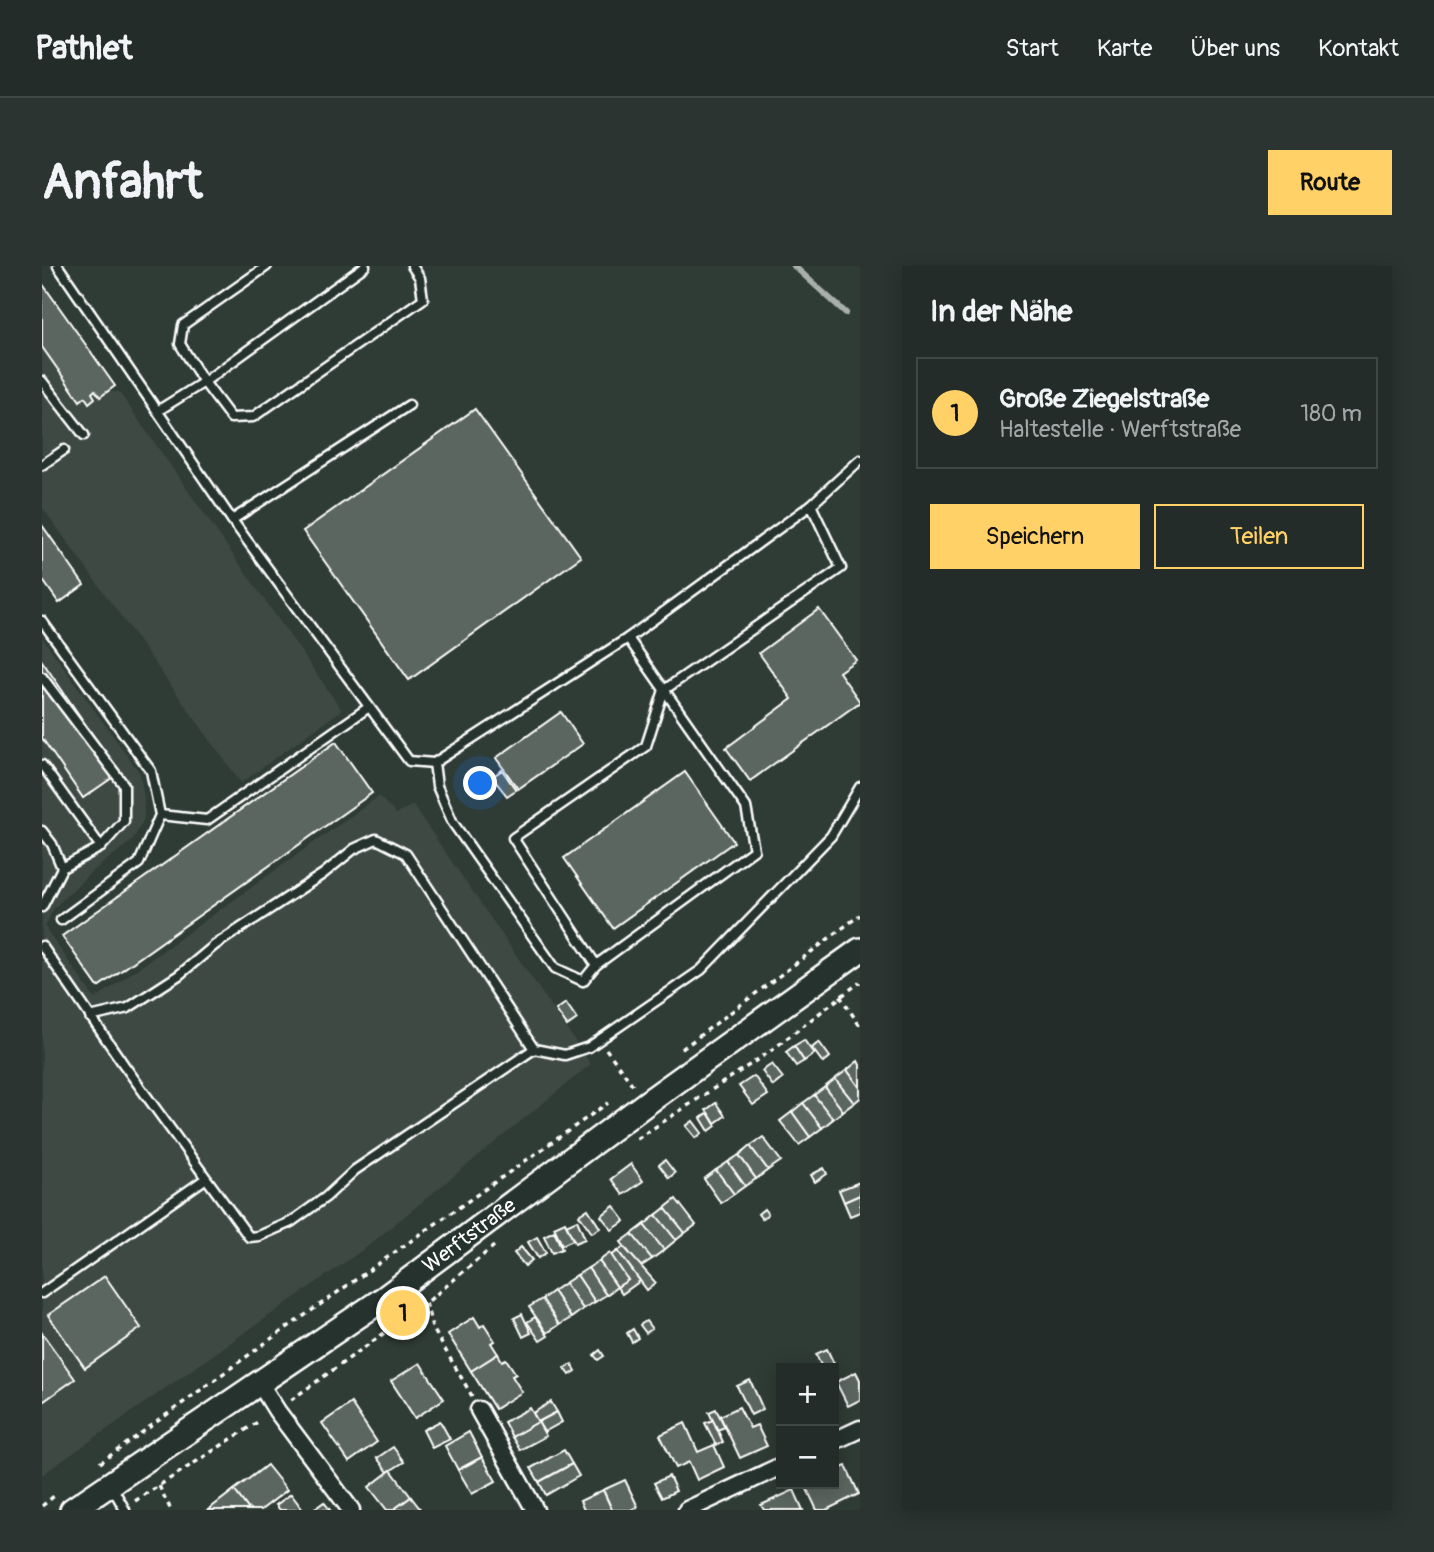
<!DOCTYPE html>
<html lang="de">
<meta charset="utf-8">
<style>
body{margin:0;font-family:Pangolin,sans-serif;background:#2b3430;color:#f1f3f6}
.controls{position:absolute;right:21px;bottom:21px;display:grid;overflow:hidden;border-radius:0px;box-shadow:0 4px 18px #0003}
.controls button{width:63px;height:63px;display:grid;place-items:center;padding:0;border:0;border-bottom:2px solid #404845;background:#232c28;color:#f1f3f6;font:35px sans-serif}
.you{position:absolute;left:439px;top:518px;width:24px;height:24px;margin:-18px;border:5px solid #fff;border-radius:50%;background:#1a73e8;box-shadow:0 0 0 10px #1a73e833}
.badge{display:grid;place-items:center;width:46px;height:46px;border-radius:50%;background:#ffd166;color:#111;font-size:23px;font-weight:700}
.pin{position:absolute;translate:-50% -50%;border:4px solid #fff;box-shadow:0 2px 7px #0006}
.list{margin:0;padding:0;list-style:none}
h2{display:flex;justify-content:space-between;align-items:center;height:91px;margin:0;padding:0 28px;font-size:30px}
h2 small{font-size:23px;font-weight:400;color:#a3a7a8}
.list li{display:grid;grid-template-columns:46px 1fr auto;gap:21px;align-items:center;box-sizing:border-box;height:112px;margin:0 14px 14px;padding:0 14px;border:2px solid #404845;border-radius:0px}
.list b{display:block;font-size:26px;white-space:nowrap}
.list p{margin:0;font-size:23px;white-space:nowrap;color:#a3a7a8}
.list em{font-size:23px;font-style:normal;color:#a3a7a8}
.actions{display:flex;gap:14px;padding:21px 28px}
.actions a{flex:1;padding:16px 0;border:2px solid #ffd166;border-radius:0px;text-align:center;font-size:24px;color:#ffd166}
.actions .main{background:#ffd166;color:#111}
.map{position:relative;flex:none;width:818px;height:1244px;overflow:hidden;border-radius:0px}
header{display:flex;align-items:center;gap:42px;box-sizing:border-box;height:98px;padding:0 35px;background:#232c28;border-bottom:2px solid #404845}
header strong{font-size:33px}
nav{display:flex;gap:38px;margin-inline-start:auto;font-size:24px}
.intro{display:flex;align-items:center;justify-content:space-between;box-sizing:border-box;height:168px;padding:0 42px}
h1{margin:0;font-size:49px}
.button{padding:18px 32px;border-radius:0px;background:#ffd166;color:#111;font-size:24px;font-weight:700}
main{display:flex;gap:42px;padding:0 42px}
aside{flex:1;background:#232c28;border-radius:0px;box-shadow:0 4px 18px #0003}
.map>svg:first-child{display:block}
.built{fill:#3c4842}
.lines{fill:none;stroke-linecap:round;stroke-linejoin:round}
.stream{stroke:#a9afac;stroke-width:6}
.building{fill:#5b6661;stroke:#fff;stroke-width:2}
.lane-casing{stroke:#fff;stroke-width:13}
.street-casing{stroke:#fff;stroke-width:21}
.secondary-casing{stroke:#fff;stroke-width:28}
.path{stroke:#fff;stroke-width:3.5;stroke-dasharray:5 5;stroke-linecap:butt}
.lane{stroke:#26332d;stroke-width:8}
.street{stroke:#26332d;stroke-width:16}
.secondary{stroke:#26332d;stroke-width:23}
.labels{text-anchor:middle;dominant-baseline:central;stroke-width:5;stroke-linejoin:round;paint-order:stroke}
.street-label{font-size:21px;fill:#fff;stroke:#26332d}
</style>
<header>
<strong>Pathlet</strong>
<nav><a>Start</a><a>Karte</a><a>Über uns</a><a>Kontakt</a></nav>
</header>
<div class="intro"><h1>Anfahrt</h1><a class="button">Route</a></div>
<main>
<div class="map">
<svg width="818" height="1244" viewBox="0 0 818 1244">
<rect width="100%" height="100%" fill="#2f3b35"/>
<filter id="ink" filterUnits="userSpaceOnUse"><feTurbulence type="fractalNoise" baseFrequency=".0143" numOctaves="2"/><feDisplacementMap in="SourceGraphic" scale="14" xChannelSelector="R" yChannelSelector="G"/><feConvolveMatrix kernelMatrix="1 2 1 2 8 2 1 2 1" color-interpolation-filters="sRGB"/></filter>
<g filter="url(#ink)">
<!-- built -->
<g class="built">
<path d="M0,17L73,120L67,126H77L300,444L199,517L0,241Z"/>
<path d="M0,371L98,507L102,532V553L90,575L47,608L12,642L3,661L53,733L337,530L354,548L371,539L549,798L325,981L0,1209Z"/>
</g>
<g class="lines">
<!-- stream -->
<path class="stream" d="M752,0L804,47"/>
</g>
<!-- building -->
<g class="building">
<path d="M0,17L73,120L58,131L53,124L50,127L53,132L47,137L43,131L38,135L0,81Z"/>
<path d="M433,143L539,291L367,414L261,265Z"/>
<path d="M0,259L42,319L17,337L0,313Z"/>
<path d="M777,343L814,394L797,406L818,436L708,515L684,482L750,433L717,387Z"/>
<path d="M0,395L77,507L41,532L0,472Z"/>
<path d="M519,446L541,478L476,523L454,492Z"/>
<path d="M294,476L330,527L56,721L20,670Z"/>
<path d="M460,504L474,524L465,530L450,511Z"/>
<path d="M643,506L692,576L571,662L522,592Z"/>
<path d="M524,737L535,753L525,760L514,744Z"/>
<path d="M762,774L772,788L762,795L752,780Z"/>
<path d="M777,776L788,791L781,797L770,782Z"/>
<path d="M752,780L762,795L754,800L744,786Z"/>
<path d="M816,795L818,799V822L805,804Z"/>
<path d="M730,798L741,812L731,820L720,805Z"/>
<path d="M805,804L818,822V832L812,837L793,813Z"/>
<path d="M712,810L726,829L711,839L697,820Z"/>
<path d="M793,813L812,837L801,845L783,821Z"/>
<path d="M783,821L801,845L791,853L772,829Z"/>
<path d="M772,829L791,853L780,862L761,837Z"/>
<path d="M674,837L683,850L673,857L664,844Z"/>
<path d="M761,837L780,862L768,871L750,846Z"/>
<path d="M750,846L768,871L757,879L738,855Z"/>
<path d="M666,847L674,860L667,865L659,852Z"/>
<path d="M651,855L660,867L654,872L644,860Z"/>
<path d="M721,871L739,895L726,904L708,880Z"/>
<path d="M708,880L726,904L714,913L697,889Z"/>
<path d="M697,889L714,913L703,920L686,896Z"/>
<path d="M623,894L633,907L627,912L617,899Z"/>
<path d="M686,896L703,920L692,928L674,904Z"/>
<path d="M589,898L601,915L581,929L569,913Z"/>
<path d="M782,902L785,908L773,916L769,909Z"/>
<path d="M674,904L692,928L679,937L662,913Z"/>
<path d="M818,916V929L802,936L797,924Z"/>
<path d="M818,929V946L808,950L802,936Z"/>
<path d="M634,933L654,959L643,967L623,942Z"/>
<path d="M572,940L583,955L570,964L559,950Z"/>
<path d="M623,942L643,967L634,974L614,949Z"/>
<path d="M546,943L558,962L550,967L537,949Z"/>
<path d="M722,943L726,948L720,953L716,948Z"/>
<path d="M614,949L634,974L622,984L602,959Z"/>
<path d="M535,954L543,973L533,977L524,959Z"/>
<path d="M523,956L531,974L520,979L512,961Z"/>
<path d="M602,959L622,984L610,993L590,968Z"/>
<path d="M512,965L520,983L510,987L502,970Z"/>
<path d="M590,968L610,993L598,1001L579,976Z"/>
<path d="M495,971L504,987L496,992L486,976Z"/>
<path d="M479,981L490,994L483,1000L472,987Z"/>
<path d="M582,981L614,1017L605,1024L576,985Z"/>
<path d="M576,985L598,1015L580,1028L575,1021L586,1014L569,990Z"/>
<path d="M568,987L586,1014L575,1021L557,995Z"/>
<path d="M557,995L575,1021L564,1029L546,1002Z"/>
<path d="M546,1002L564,1029L553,1036L535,1009Z"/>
<path d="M535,1009L553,1036L541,1043L523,1017Z"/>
<path d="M63,1010L99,1062L43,1102L6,1049Z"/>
<path d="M523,1017L541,1043L529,1052L511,1025Z"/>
<path d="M511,1025L529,1052L517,1059L500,1033Z"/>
<path d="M500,1033L517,1059L505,1067L487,1041Z"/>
<path d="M480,1048L489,1067L481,1071L472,1052Z"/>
<path d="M432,1051L438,1061L442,1058L453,1075L449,1077L456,1088L429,1105L406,1068Z"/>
<path d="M493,1051L506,1070L498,1075L485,1056Z"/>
<path d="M604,1055L610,1063L604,1067L598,1059Z"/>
<path d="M591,1063L596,1072L590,1076L585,1067Z"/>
<path d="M0,1067L33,1113L2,1135L0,1132Z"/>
<path d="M785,1083L794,1102H780L774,1088Z"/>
<path d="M558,1084L562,1090L556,1094L552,1089Z"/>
<path d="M456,1088L460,1095L464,1093L474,1108L470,1110L480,1126L453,1143L429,1105Z"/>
<path d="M378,1097L402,1133L373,1152L349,1115Z"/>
<path d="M530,1098L534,1105L528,1109L523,1102Z"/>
<path d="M814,1106L818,1114V1134L806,1140L794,1116Z"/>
<path d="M708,1114L721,1143L709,1149L695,1120Z"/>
<path d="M509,1136L515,1146L496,1156L491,1147Z"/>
<path d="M309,1137L335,1176L307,1196L280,1157Z"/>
<path d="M697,1141L708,1162L715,1159L725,1180L698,1192L678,1150Z"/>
<path d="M488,1142L496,1156L470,1171L462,1156Z"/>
<path d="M674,1143L683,1161L675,1164L667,1146Z"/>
<path d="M515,1146L520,1156L502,1166L496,1156Z"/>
<path d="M671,1154L681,1176L674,1179L663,1157Z"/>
<path d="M398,1155L408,1173L390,1182L381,1164Z"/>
<path d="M496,1156L504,1170L478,1184L470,1171Z"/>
<path d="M643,1157L656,1186L672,1179L682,1201L655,1214L647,1196L634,1202L618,1169Z"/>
<path d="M427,1166L440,1191L416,1204L403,1180Z"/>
<path d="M351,1181L362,1196L346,1206L335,1192Z"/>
<path d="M522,1184L530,1198L497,1216L489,1202Z"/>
<path d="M440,1191L454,1215L430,1228L416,1204Z"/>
<path d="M530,1198L537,1210L504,1229L497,1216Z"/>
<path d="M225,1199L245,1224L219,1244H207L192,1224Z"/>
<path d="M804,1200L817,1228L784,1244H775L763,1219L792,1218V1205Z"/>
<path d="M349,1204L369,1231L351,1244H345L327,1221Z"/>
<path d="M627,1210L634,1225L620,1232L612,1217Z"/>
<path d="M583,1214L596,1241L589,1244H570L561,1224Z"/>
<path d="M192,1224L207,1244H166Z"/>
<path d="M561,1224L570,1244H542L538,1235Z"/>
<path d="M752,1224L761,1244H722L719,1239Z"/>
<path d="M249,1228L261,1244H238L234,1239Z"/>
<path d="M369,1231L379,1244H351Z"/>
<path d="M282,1236L288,1244H271Z"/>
</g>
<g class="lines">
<!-- lane casing -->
<g class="lane-casing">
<g id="lane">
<path d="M16,0L190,254L367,495L392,497L586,372L769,239L818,194"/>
<path d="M225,0L141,59L138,78L162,116L189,152L211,151L381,33L378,12L370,0"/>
<path d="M0,115L42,169"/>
<path d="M117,144L162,116L323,0"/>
<path d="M0,199L22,184"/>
<path d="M190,254L367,139"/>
<path d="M0,355L109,505L118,549L97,597L19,654"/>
<path d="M0,411L82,519V555L59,581L20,602"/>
<path d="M392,497L395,520L411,557L513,702L541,715L554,699L712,584L704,541L586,372"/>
<path d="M0,499L59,581"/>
<path d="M118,549L165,554L327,441"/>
<path d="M0,565L10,578L20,602L0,641"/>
<path d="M0,680L82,799L207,971L217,970L249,956L284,931L313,904L492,783"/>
<path d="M554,699L471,572L604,480L622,424L799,302L769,239"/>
<path d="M48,751L86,742L137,709L173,679L281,608L312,583L334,573L364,588L492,783L523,789L547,781L659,704L789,570L818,521"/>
<path d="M0,1027L163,913"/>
<path d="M69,1219L83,1244"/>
</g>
</g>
<!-- street casing -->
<g class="street-casing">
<g id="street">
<path d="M217,1116L235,1145L309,1244"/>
<path d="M437,1144L493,1244"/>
<path d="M792,1175L818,1163"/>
<path d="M645,1244L739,1200"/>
</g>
</g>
<!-- secondary casing -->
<g class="secondary-casing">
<g id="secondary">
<path id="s1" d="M30,1244L344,1031L606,836L818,684"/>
</g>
</g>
<!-- path -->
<g class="path">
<path d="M798,730L818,760"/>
<path d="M564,783L593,822"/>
<path d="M640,783L818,649"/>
<path d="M595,873L727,786L818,716"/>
<path d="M384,1037L390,1061L430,1130"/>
<path d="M249,1134L384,1037L452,980"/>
<path d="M58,1197L226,1075L566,837"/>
<path d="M117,1220L129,1244"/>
<path d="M93,1235L219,1154"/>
<path d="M0,1240L12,1230"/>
</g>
<!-- lane -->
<use href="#lane" class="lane"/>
<!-- street -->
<use href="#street" class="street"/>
<!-- secondary -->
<use href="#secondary" class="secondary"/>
</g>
</g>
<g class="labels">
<!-- street labels -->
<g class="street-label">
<text stroke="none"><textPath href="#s1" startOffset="483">Werftstraße</textPath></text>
</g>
</g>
</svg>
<div class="controls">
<button>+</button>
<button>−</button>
</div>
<div class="you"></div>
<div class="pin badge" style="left:361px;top:1047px">1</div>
</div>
<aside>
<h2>In der Nähe<small></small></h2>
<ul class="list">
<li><span class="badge">1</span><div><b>Große Ziegelstraße</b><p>Haltestelle · Werftstraße</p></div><em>180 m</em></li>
</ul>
<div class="actions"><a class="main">Speichern</a><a>Teilen</a></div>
</aside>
</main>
